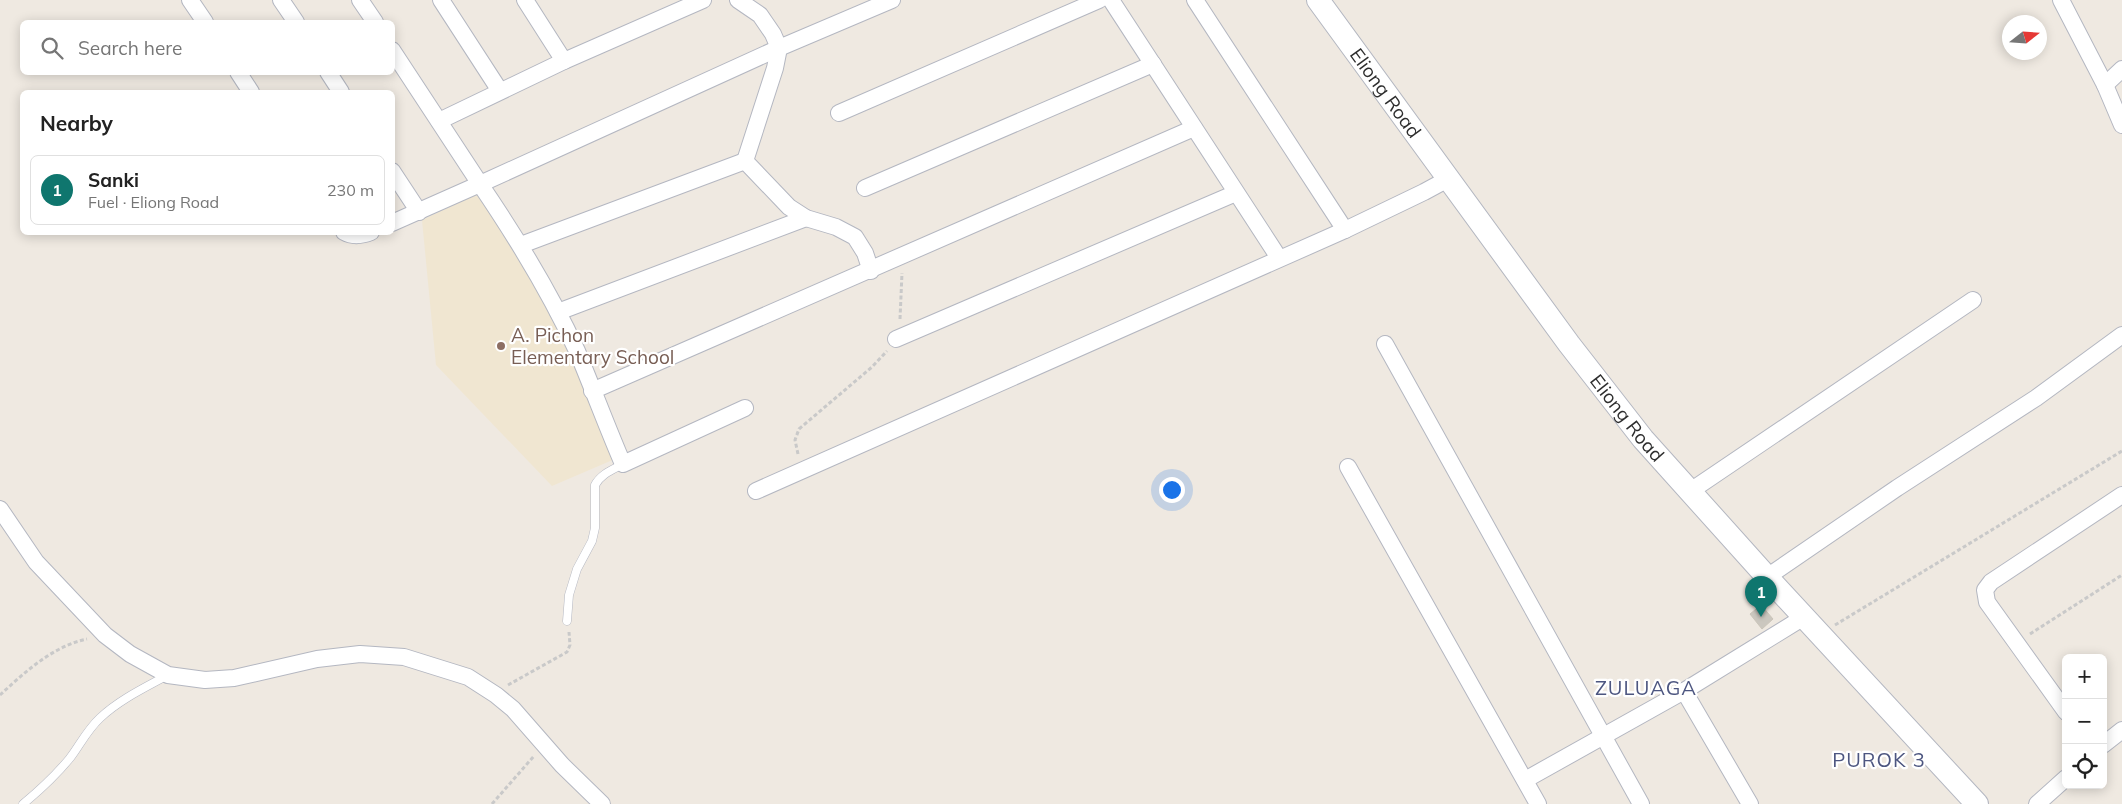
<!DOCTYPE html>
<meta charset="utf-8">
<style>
body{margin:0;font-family:Mulish,sans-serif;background:#f6f6f6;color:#222}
.controls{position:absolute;right:15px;bottom:15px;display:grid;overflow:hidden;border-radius:8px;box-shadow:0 2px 12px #0003}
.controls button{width:45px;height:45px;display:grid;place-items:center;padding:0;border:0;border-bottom:1px solid #e0e0e0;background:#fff;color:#222;font:25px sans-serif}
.compass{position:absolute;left:2002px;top:15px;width:45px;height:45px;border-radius:50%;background:#fff;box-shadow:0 2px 12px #0003;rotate:73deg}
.you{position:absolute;left:1171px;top:489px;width:18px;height:18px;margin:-12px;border:4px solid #fff;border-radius:50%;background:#1a73e8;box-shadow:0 0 0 8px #1a73e833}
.badge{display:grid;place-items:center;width:32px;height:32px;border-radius:50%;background:#0f766e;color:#fff;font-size:16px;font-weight:700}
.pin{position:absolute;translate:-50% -41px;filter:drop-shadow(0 1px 2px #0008)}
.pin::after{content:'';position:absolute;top:26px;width:18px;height:15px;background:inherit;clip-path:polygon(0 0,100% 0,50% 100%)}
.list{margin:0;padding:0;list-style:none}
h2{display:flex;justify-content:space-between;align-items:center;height:65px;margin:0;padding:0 20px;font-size:21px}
h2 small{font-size:16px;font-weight:400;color:#767676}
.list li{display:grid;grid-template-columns:32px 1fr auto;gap:15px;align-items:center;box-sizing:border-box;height:70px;margin:0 10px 10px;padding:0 10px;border:1px solid #e0e0e0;border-radius:8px}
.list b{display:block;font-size:19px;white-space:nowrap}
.list p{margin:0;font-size:16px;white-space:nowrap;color:#767676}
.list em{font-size:16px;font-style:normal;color:#767676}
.icon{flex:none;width:28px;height:28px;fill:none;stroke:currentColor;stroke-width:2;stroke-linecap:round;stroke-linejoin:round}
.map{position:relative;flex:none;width:2122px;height:804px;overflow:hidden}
.search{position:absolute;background:#fff;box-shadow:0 2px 12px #0003;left:20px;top:20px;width:375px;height:55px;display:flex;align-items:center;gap:12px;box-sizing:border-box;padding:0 18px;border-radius:8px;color:#767676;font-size:19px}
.panel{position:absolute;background:#fff;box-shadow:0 2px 12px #0003;left:20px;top:90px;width:375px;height:145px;border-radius:8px}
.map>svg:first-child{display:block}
.education{fill:#f0e6d1}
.building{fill:#cbc7bf;stroke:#cbc5ba}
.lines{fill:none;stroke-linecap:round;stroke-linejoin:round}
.service-casing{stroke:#b4b7c1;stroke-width:9}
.minor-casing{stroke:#b4b7c1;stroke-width:18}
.secondary-casing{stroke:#b4b7c1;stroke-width:24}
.path{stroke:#c9c9c9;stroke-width:3;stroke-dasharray:4 2.5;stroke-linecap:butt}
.service{stroke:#fff;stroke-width:8}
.minor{stroke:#fff;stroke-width:16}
.secondary{stroke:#fff;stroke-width:22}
.education-dot{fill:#8d6e63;stroke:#fff;stroke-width:2}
.labels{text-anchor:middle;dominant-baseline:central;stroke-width:4.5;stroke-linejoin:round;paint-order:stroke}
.street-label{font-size:19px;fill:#2e2e2e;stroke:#fff}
.education-label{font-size:19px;fill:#785e54;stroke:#fff;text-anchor:start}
.neighbourhood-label{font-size:20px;letter-spacing:1px;fill:#4d5680;stroke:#fff}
</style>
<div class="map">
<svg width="2122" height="804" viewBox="0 0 2122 804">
<rect width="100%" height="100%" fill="#efe9e1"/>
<!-- education -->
<path class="education" d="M477,194L515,249L549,306L615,459L552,486L436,365L422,220Z"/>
<!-- building -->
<path class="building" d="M1761,605L1773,619L1762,629L1750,614Z"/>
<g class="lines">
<!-- service casing -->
<g class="service-casing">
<g id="service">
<path d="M567,621L569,595L577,569L592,541L595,528V485C601,474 612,470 623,464"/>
<path d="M23,804C40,790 56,775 70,758C80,745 87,730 100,718C119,700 144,688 168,675"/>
</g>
</g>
<!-- minor casing -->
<g class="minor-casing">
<g id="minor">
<path d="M190,0L205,22"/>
<path d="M281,0L296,22"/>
<path d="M360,0L375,22"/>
<path d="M441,0L500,91"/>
<path d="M525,0L564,61"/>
<path d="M738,0L760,15L773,34L779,48L775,68L745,161L789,207L806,218L836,227L855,237L865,253L871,271"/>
<path d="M1111,0L1279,258"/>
<path d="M1195,0L1345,230"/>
<path d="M2061,0L2105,85L2122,125"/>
<path d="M392,50L480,184L392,223"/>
<path d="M238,72L251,92"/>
<path d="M328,72L341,92"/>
<path d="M2105,85L2122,69"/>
<path d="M839,113L1099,0"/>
<path d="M439,121L564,61L703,0"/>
<path d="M392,171L419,212"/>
<path d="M865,188L1153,64"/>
<path d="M344,232C353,237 361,236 371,232"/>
<path d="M521,245L745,161"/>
<path d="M558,312L806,218"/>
<path d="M896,339L1236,193"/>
<path d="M1385,344L1641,804"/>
<path d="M592,391L1194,128"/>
<path d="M745,408L623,464C607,427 593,389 577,351C550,292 516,237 480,184L779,48L892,0"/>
<path d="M1348,467L1538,804"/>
<path d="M756,491L1345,230L1424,192L1448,179"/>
<path d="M1689,492L1973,300"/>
<path d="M0,509L36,562L105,635L130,654L168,675L205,680L234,678L317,659L360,654L404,657L468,677L496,695L513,709L562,765L602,804"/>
<path d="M1767,577L1897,488L2036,398L2122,335"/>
<path d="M1684,691L1750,804"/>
<path d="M2066,712L1987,602L1985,590L1991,582L2122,495"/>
<path d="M2103,745L2122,730"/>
<path d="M1525,780L1684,691L1804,617"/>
<path d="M2037,804L2066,778"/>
</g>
</g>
<!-- secondary casing -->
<g class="secondary-casing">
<g id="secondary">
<path id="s1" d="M1318,0L1569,344L1643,439L1767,577L1977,804"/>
</g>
</g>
<!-- path -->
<g class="path">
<path d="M900,319L902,273"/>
<path d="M798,454L795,440L799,429L872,367L887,351"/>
<path d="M1835,625L2122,451"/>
<path d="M2030,634L2122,575"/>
<path d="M508,685L567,652L570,645L569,632"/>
<path d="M0,695C25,672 53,646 87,639"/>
<path d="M492,804L534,756"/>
</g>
<!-- service -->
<use href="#service" class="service"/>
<!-- minor -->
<use href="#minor" class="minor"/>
<!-- secondary -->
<use href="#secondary" class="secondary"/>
</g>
<!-- markers -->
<circle class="education-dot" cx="501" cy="346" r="5"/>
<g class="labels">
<!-- street labels -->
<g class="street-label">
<text stroke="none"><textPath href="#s1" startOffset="115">Eliong Road</textPath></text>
<text stroke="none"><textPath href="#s1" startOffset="520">Eliong Road</textPath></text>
</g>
<!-- education labels -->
<g class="education-label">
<text x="511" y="335">A. Pichon<tspan x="511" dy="22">Elementary School</tspan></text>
</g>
<!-- neighbourhood labels -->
<g class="neighbourhood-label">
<text x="1646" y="687">ZULUAGA</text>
<text x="1879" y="759">PUROK 3</text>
</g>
</g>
</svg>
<div class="controls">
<button>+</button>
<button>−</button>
<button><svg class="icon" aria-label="locate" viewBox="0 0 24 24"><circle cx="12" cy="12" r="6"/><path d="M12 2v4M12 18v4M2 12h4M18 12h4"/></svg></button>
</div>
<svg class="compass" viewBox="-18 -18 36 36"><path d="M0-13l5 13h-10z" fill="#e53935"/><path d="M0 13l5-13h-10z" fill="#767676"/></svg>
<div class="you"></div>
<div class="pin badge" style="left:1761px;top:617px">1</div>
<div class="search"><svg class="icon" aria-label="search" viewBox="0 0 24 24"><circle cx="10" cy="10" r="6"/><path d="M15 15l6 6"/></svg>Search here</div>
<section class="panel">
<h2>Nearby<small></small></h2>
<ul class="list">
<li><span class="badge">1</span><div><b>Sanki</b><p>Fuel · Eliong Road</p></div><em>230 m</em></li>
</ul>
</section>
</div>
